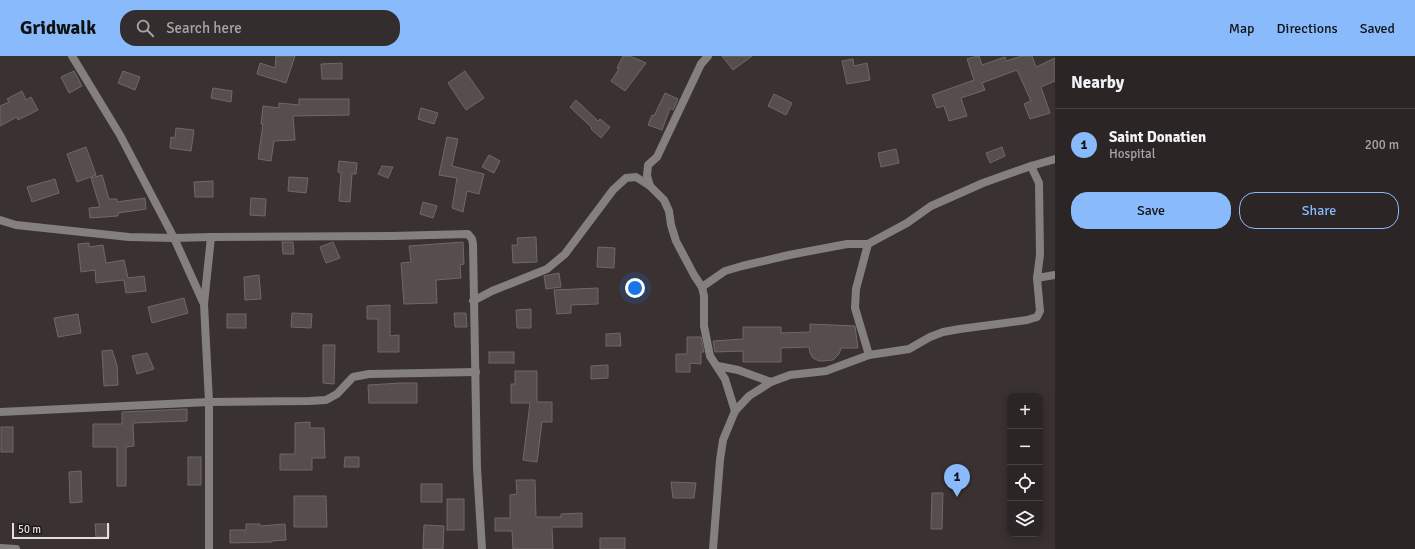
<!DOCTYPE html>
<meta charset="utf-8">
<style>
body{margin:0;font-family:Signika,sans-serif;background:#342d2d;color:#f1f3f6}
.controls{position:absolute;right:12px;bottom:12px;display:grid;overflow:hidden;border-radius:8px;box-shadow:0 2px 10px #0003}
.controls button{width:36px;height:36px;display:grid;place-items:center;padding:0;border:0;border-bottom:1px solid #484242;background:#2c2525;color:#f1f3f6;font:20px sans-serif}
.scale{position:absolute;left:12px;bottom:10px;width:97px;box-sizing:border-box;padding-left:4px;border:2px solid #e3dedd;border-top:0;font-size:11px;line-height:14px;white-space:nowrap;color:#e3dedd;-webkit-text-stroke:3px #1e1a1a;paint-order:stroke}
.you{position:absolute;left:635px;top:232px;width:14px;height:14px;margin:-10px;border:3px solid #fff;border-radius:50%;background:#1a73e8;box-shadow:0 0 0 6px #1a73e833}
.badge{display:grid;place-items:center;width:26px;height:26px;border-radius:50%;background:#88bafc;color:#111;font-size:13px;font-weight:700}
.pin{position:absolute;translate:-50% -33px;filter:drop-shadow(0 1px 2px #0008)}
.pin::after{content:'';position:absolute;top:21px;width:14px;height:12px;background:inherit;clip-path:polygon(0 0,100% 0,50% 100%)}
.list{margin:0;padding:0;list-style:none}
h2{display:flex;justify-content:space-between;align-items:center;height:52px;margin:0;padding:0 16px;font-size:17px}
h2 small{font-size:13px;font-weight:400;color:#a6a5a7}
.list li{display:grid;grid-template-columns:26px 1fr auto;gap:12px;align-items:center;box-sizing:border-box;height:72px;padding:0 16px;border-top:1px solid #484242}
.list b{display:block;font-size:15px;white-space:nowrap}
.list p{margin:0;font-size:13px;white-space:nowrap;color:#a6a5a7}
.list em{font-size:13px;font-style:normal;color:#a6a5a7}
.actions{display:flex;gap:8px;padding:12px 16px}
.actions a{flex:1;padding:9px 0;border:1px solid #88bafc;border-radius:16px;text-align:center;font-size:14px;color:#88bafc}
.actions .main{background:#88bafc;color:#111}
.icon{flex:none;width:22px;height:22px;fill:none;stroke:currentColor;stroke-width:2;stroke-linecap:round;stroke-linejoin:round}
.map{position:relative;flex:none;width:1055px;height:493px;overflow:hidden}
header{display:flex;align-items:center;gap:24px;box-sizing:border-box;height:56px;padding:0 20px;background:#88bafc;color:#111}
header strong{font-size:19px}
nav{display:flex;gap:22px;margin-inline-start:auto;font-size:14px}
.search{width:280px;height:36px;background:#342d2d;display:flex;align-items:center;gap:10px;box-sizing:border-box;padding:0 14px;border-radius:16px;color:#a6a5a7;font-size:15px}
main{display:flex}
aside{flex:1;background:#2c2525}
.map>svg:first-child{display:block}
.building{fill:#564d4f;stroke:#706769}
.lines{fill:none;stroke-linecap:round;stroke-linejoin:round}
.minor{stroke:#84807e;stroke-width:8}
</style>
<header>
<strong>Gridwalk</strong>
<div class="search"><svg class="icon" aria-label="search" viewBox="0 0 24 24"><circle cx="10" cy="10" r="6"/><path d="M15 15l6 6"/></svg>Search here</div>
<nav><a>Map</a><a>Directions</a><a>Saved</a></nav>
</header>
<main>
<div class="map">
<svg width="1055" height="493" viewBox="0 0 1055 493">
<rect width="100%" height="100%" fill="#3a3131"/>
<!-- building -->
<g class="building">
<path d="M276,0H295L286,27L257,18L260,7L275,12Z"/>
<path d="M623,0H630L646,7L625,35L611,25L619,13L617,12Z"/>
<path d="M722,0H752L733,14Z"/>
<path d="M978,0H979L982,9L1005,1L1006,5L1022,0H1032L1036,11L1055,2V25L1041,31L1050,57L1030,63L1024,48L1031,45L1017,14L982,27L985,34L961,42L967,60L949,65L944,50L937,52L932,39L974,24L967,3Z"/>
<path d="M853,3L854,10L867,7L870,24L847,28L842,5Z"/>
<path d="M342,7V23H322L321,8Z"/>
<path d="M74,15L82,30L69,37L61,21Z"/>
<path d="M123,15L140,21L135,34L118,27Z"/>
<path d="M465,15L484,42L466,54L448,27Z"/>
<path d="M213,32L232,35L231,46L211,42Z"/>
<path d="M22,35L26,44L31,41L38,54L18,64L17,61L0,70V50L9,46L7,43Z"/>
<path d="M665,37L678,43L673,54L670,52L662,74L648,69L652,59L654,60Z"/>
<path d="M774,38L792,47L786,59L768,50Z"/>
<path d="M299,43H349V59L293,60L295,84L274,85L271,105L258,103L263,68H261L263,50L279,52V47L299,49Z"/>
<path d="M576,44L598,65L600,63L610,71L601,82L591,73L592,72L570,51Z"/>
<path d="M421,52L438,57L434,68L418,63Z"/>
<path d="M176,72L194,74L191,95L170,92L171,81L175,82Z"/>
<path d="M447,81L458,83L452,110L484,118L479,138L467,135L463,156L452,152L457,122L439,119Z"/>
<path d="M86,91L96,119L77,126L67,98Z"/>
<path d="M1002,91L1005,100L990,107L986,97Z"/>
<path d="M896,93L899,107L881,111L878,97Z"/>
<path d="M489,99L500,105L494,117L482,111Z"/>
<path d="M339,105L357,107L356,118H352L350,146L339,145L341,117L338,116Z"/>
<path d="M382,110L393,111L388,122L378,118Z"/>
<path d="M102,119L109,143H117V146L145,142L146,153L118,157V160L90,162L89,152L100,151L91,122Z"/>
<path d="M289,121L308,122L306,137L288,135Z"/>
<path d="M55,123L59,137L32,146L27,131Z"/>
<path d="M213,125V141H195L194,126Z"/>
<path d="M251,142L266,143L265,160L250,159Z"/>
<path d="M423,146L437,150L433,162L420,158Z"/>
<path d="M536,181L537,206L513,207L512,189H518L517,182Z"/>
<path d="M282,186H293L294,198H283Z"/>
<path d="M333,186L340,202L326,207L320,191Z"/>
<path d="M463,186L464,208L460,209L461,222L436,224L437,247L404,248L401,207L411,206L409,190Z"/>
<path d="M89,187V191L103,189L106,207L124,204L128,222L144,220L146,235L126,237L124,224L96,227L95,214L81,216L78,188Z"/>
<path d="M598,191L615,192L614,212L597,211Z"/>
<path d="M559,217L561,231L546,233L544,220Z"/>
<path d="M259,219L261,243L245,244L244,221Z"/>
<path d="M598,232V248L571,249V257L557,258L554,234Z"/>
<path d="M184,242L188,257L152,267L148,251Z"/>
<path d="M390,249V280L399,279V296H378V263H367V250Z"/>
<path d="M531,253V272H517L516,254Z"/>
<path d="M292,257L312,258L311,272L291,271Z"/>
<path d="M454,257H466L467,271H455Z"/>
<path d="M78,258L81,277L58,281L54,262Z"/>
<rect x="227" y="258" width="19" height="14"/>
<path d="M810,268L855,270L858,292H841L839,298L833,304L823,305H819L813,302L810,297L809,291L781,292V306H743V295L715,296L713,285L743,283V271H781V277L810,276Z"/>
<path d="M620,277L621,290H606V278Z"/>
<path d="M687,281H701L704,296H701V308L690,307V316H676V298H687Z"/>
<path d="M323,289H335L334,328L323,327Z"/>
<path d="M112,294L117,309L118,329L104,330L102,295Z"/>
<rect x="489" y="296" width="25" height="11"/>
<path d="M147,297L154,313L137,318L132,300Z"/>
<path d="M608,309V322L591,323V310Z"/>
<path d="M515,315H537V346H552V366H542L537,406L523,404L530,347H511V328H515Z"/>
<path d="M400,327H417V347H369L368,329Z"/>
<path d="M187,353V365L133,367L134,390L126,391V430H117V391H93V368H122V356Z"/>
<path d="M310,366V372H324L325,402H312V414H280V398H295V367Z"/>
<rect x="1" y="371" width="12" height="25"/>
<rect x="188" y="401" width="13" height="28"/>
<path d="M345,401H359V411H344Z"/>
<path d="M81,415L82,446L70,447L69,416Z"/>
<path d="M516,424H535L536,461H561V458L582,457V471H552L553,493H513L512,475H495V462H510V439L517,438Z"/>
<path d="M671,426L696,427L694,442H673Z"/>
<rect x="421" y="428" width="21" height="18"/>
<path d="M932,437H943L942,473H931Z"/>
<path d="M294,440H326L327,471H294Z"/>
<rect x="447" y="443" width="17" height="31"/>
<path d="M95,468H109V481H96Z"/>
<path d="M246,468H260V470L285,468L286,484L272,485V486L230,487V474H246Z"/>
<path d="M424,469L444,470L443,493H423Z"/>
<rect x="600" y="482" width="25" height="11"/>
</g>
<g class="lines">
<!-- minor -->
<g class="minor">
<path d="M72,0L120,79L174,182L203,246"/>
<path d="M708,0L701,8L657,101L648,109L647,120L650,130L664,144L669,155L671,169L676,185L694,219L702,231L704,240V270L710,300L725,323L735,355"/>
<path d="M0,164L16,169L129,181L174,182L211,181L392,180L468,178L472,183L473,188L477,412L482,493"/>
<path d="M1037,222L1055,219"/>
<path d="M702,231L725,215L742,210L789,199L847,188H868"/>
<path d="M473,245L492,235L547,213L565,198L613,134L626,122L636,121L650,130"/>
<path d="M869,299L855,252L856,233L868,188L907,167L931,150L983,127L1031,110L1055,103"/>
<path d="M718,310L738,314L771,326"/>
<path d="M0,356L209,346L309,345L326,344L337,338L353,321L369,318L476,316"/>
<path d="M0,492L16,493"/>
<path d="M209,493V346L204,248L211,181"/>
<path d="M713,493L720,404L723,384L735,355L749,340L771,326L790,319L826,315L869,299L909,293L930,281L943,276L960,273L1027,264L1037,261L1040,255L1037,222L1040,199L1039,127L1031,110"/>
</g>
</g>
</svg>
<div class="controls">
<button>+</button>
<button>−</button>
<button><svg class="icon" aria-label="locate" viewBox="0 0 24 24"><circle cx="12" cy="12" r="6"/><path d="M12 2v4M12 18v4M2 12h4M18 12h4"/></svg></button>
<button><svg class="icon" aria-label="layers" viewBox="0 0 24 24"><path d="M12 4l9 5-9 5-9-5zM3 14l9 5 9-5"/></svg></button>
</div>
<div class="scale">50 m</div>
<div class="you"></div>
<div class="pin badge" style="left:957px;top:441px">1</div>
</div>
<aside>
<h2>Nearby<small></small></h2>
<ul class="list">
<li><span class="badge">1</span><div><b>Saint Donatien</b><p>Hospital</p></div><em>200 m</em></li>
</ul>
<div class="actions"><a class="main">Save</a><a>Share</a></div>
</aside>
</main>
